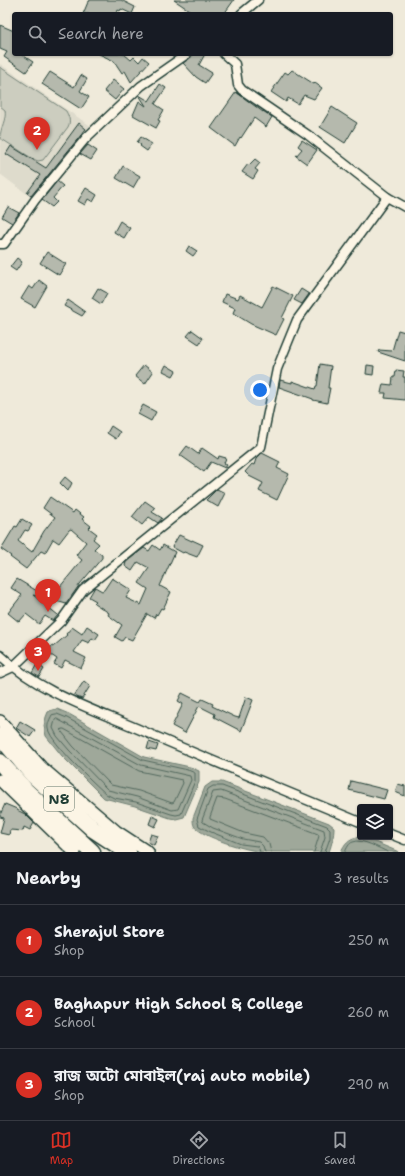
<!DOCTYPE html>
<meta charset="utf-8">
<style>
body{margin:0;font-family:"Shantell Sans","Noto Sans Bengali",sans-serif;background:#20242c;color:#f1f3f6}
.controls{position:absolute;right:12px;bottom:12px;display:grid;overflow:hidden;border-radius:4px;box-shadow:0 1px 3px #0004}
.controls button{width:36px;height:36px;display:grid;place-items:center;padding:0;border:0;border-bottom:1px solid #363941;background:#171b24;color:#f1f3f6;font:20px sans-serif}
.you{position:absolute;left:260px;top:390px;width:14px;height:14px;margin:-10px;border:3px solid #fff;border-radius:50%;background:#1a73e8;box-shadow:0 0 0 6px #1a73e833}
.badge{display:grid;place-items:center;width:26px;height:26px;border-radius:50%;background:#d93025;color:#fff;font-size:13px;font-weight:700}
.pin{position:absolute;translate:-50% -33px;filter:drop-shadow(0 1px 2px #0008)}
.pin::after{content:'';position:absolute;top:21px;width:14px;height:12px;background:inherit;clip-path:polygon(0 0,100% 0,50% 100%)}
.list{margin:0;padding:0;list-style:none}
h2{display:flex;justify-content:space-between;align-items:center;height:52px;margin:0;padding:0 16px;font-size:17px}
h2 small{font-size:13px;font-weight:400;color:#9ea1a6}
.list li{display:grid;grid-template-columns:26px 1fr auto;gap:12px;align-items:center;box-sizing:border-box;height:72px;padding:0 16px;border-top:1px solid #363941}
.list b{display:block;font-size:15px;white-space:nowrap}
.list p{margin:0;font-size:13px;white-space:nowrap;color:#9ea1a6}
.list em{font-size:13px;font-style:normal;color:#9ea1a6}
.icon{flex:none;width:22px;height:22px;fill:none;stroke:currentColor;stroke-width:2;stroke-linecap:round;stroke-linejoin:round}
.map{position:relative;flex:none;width:405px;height:852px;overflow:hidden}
.search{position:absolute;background:#171b24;box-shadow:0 1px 3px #0004;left:12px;right:12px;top:12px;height:44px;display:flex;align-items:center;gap:10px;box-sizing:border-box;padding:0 14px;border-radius:4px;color:#9ea1a6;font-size:15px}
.sheet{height:268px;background:#171b24}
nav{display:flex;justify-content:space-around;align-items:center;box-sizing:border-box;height:56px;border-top:1px solid #363941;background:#171b24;font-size:11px;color:#9ea1a6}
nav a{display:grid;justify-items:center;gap:2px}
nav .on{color:#d93025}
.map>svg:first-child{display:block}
.built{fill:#dedbcc}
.green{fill:#cccdbf;stroke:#76857a}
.water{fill:#9fa89a;stroke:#6c7d71}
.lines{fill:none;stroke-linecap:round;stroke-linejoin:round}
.shore{stroke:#52685d;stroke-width:1}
.building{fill:#b5b9ad;stroke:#1f3d34}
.minor-casing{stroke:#1f3d34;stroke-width:11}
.tertiary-casing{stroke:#1f3d34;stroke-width:14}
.motorway-casing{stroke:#1f3d34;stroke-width:19}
.minor{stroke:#fcf5e5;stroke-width:8}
.tertiary{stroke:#fcf5e5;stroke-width:11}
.motorway{stroke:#fcf5e5;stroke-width:16}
.labels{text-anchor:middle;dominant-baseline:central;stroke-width:3;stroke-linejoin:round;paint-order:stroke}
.shield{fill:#fcf5e5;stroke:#617469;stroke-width:1}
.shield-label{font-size:14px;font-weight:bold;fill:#1f3d34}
</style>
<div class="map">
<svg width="405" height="852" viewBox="0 0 405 852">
<rect width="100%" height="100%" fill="#efeada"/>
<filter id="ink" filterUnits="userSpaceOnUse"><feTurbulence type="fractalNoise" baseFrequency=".025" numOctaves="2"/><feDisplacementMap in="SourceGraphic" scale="8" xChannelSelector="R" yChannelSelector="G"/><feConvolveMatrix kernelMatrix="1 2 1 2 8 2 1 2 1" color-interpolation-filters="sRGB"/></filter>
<g filter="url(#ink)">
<!-- built -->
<path class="built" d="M0,64L92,127L35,200L0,174Z"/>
<!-- green -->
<path class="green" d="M0,67L66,111C69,117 71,121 68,127L43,160L38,161L33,159L0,138C0,128 7,119 5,110L0,106Z"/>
<!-- water -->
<g class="water">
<path d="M57,709L69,714L144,757L190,767L199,771V782L184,817L176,819L170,818L135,806L104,798L62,756L46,736L44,726L46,717L48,712L52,710Z"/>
<path d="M212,782H222L329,823L334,827C334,836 332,843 329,852C307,852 285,852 264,852C248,851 209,839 197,829C193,827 193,822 193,818L205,787Z"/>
<path d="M358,837L370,840L399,852H341C344,844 349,838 358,837Z"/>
</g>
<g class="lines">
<!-- shore -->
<g class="shore">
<path d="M57,714L67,718L143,760L188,770L195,773V781L181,814L176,815L171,814L136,802L114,798L106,794C93,782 52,744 48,729C47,724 50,719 52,715Z"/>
<path d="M57,719L141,765L190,776L191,780L178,809L172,810L137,797L108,790L69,750L57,736L53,728L55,720Z"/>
<path d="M62,729H64L139,771L182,780L183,783L174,802L172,803L139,791L111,785L73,746L62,732Z"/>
<path d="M260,852L259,849L257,846L241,844L211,832L199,826L197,819L208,789L213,786H222L327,826L330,829V838L325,852"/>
<path d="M265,852L263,846L259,842L243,839L213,828L203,822L202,820L213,792L221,791L324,830L325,837L320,852"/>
<path d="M271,852L269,844L263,837L244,833L210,819V817L217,798L225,799L318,834L319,836L314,852"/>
<path d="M345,852C347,848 349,843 353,842C362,838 380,849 388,852"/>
</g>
</g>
<!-- building -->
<g class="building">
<path d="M90,0H121L135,7L132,14L121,9L120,11L118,10L116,14H83L88,2H89Z"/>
<path d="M174,0H234L224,14H195Z"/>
<path d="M0,25L14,31V54H21L33,62L26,72L4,57L7,52L0,49Z"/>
<path d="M99,54H124L131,60L134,57L139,62L143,57L149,62L131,82L125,71L122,73L114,61Z"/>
<path d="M192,54H205L199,65L212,73L205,83L196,77L183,63L190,58Z"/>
<path d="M292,70L314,84L315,83L322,88L314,99L304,95L298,104L288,98L286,102L271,92L285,72L288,74Z"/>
<path d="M50,72L74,87L81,75L87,79L80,91L89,97L81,109L42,84Z"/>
<path d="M113,80L124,89L115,100L104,91Z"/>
<path d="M160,84L166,88L155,104L164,110L158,120L160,121L156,128L133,115L139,101L146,106L139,95L149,101Z"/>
<path d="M236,92L263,112V111L272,117L266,127L254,118L241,138L240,137L235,146L211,128Z"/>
<path d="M332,107L357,123L345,143L320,127Z"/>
<path d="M79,123L86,129L31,196L27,193L40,175L6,154L11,146L46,168Z"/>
<path d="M141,137L152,144L147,151L140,146L141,145L137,142Z"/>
<path d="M302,140L317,150L307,164L296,156L302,149L298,146Z"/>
<path d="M88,145L97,151L91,160L80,154Z"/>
<path d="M255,159L260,163L255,169L258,171L253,179L242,172L248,164L249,165Z"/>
<path d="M123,166L140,176L133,188L116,178Z"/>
<path d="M57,181L63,186L53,198L57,202L52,207L42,200Z"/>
<path d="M86,188L97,195L93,202L88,199L85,205L78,201Z"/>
<path d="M8,207L19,213L12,223L2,217Z"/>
<path d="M120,221L130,228L124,238L114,232Z"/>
<path d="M189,246L197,251L193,256L186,251Z"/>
<path d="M47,252L66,264L59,275L40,263Z"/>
<path d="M17,258L22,262L16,271L10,267Z"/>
<path d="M39,280L47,286L35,307L21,299L29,286L33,289Z"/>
<path d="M273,286L293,296L282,318L284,319L276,335L251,324L233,313L235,308L222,302L225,294L238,299L240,295L262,307Z"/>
<path d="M98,288L107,293L101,304L92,298Z"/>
<path d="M301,289L309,294L302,304L294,300Z"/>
<path d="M68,300L85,312L82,316L64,306Z"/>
<path d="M192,330L203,338L199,344L187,336Z"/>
<path d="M398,330L405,332V361L378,352L379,350L392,351Z"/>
<path d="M320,364L331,366L328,388H330L327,403L313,400V399L279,387L280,380L292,383V381L315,389L316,386H317Z"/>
<path d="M144,365L153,372L145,384L135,376Z"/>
<path d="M166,365L176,371L173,376L163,371Z"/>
<path d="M367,365L374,366L373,375L366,374Z"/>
<path d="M396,370L404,371L403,377H405V400L385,398L386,393H381L383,384L392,385L393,377H395Z"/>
<path d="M143,405L156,412L151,421L138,414Z"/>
<path d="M111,426L120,432L116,439L107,433Z"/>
<path d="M187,446L198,454L202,448L218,459L219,456L226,458L224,463L227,465L225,468L211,462L204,472L180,455Z"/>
<path d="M262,453L280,462L277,468L289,474L277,500L259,491L263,483L249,476L245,472L252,464L254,465L256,459Z"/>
<path d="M65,477L72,483L68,491L60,483Z"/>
<path d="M217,489L225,493L218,507L206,500Z"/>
<path d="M50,497L73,513L75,510L84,517L82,519L91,526L89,528L97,534L93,539L99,544L94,549L102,555V558L80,584L66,604L53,600L56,587L59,588L82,560L76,555L86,542L71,529L69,530L59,543L53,539L45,553L41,551L26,569L10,557L11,556L1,549L15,526L17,527L22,519L32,525L28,531L25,530L18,541L32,552L44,531L55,517L43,508Z"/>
<path d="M145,501L155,508L152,512L162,518L158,523L149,517L142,525L132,517Z"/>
<path d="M179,535L192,541V540L203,545L197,557L184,552L183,553L172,547Z"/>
<path d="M153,545L160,550L163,545L175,552L160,586L171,592L163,609L161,608L157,615L156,614L154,618L147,614L132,640L125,637L122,641L115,637L122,625L108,615L109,613L94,603L96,601L89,597L95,587L102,591L104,590L112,578L131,590L126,598L141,605L148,589L139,583L149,568L138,562L132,571L125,566L126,562L144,548L149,551Z"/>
<path d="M17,579L47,597L46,598L33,595L58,615L53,621L45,616L39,624L26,614L19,622L8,613L22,595L11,588Z"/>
<path d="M87,626L99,634L95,640L92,638L89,643L82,640L74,652L86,658L81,668L65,660L61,668L54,664L57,659L48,653L52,645L54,646L67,635L66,634L72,627L82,634Z"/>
<path d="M37,664L44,669L39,677L32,673Z"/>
<path d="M84,681L90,686L82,699L74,696Z"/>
<path d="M182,693L200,702L202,699L213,704L212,706L235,717L239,718L246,697L253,700L241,731L214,717L215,714L199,706L185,733L172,726L183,704L178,701Z"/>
<path d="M20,721L35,730L30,737L16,728Z"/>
<path d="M149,742L158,745L156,751L147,749Z"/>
<path d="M351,781L387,790L384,799L349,790Z"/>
<path d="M398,784L405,786V796L395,792Z"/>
<path d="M5,804L17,809V810L25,814L34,823L30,830L24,827L23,831L10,830L9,835L0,833L4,818L0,817V815Z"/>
<path d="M152,816L159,819L155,827L149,824Z"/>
<path d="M151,834L158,836L154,845L148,842Z"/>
</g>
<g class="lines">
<!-- minor casing -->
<g class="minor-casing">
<g id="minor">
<path d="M241,14L258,0"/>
<path d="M224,54L235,64L238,85L242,90L308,135L387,197L405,207"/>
<path d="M0,244H4L35,200L86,138L141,86L187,54"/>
<path d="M0,655C38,691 89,708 136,728C210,760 285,791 360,822"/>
<path d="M0,673L13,667L61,621L83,590L261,447L277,369L297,320L387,197"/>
<path d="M390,834L405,840"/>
</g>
</g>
<!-- tertiary casing -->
<g class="tertiary-casing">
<g id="tertiary">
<path d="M0,721L41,767L116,831L148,852"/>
<path d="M0,780L69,847L75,852"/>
</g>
</g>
<!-- motorway casing -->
<g class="motorway-casing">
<g id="motorway">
<path d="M0,736L33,775L93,829L128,852"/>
<path d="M0,762L27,792L92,852"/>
</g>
</g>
<!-- minor -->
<use href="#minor" class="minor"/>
<!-- tertiary -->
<use href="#tertiary" class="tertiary"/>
<!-- motorway -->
<use href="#motorway" class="motorway"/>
</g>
</g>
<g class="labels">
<!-- shield labels -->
<rect class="shield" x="44" y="787" width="30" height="24" rx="3"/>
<g class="shield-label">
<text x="59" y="799">N8</text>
</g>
</g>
</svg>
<div class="controls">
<button><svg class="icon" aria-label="layers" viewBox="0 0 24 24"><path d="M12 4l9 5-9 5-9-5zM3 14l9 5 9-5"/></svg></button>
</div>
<div class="you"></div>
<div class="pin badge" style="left:48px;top:612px">1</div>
<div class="pin badge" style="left:37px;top:150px">2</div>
<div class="pin badge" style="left:38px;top:671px">3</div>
<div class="search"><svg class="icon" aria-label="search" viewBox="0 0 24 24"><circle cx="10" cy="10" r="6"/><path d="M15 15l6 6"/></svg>Search here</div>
</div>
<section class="sheet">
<h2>Nearby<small>3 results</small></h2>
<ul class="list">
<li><span class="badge">1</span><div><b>Sherajul Store</b><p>Shop</p></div><em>250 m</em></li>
<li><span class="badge">2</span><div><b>Baghapur High School &amp; College</b><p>School</p></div><em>260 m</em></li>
<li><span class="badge">3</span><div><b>রাজ অটো মোবাইল(raj auto mobile)</b><p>Shop</p></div><em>290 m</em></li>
</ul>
</section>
<nav>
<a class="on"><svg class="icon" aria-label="map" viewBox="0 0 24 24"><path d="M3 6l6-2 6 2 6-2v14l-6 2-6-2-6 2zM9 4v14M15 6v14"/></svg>Map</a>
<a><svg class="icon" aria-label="directions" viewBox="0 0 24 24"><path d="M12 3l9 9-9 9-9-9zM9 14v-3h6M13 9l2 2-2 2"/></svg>Directions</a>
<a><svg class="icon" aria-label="saved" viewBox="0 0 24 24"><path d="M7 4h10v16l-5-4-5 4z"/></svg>Saved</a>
</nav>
